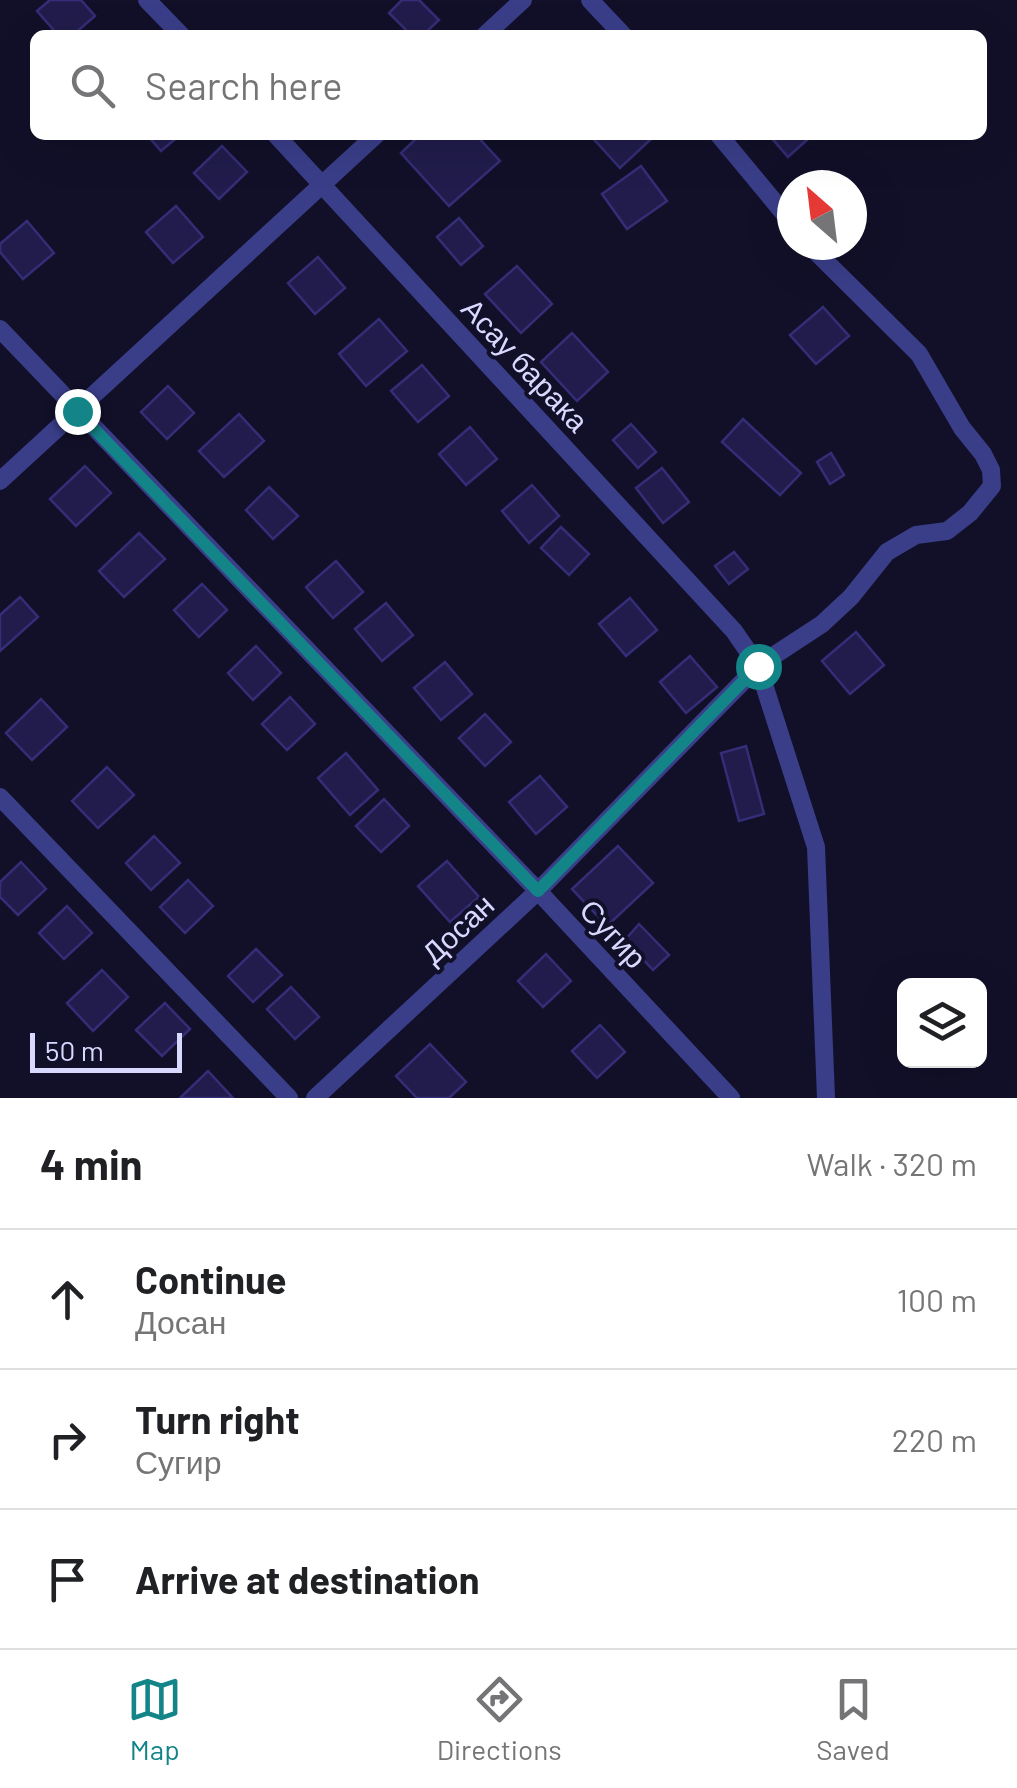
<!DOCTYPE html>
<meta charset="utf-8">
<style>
body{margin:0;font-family:Barlow,sans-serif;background:#f2f2f2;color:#202124}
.controls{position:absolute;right:30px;bottom:30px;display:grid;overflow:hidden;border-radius:15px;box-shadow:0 10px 40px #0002}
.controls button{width:90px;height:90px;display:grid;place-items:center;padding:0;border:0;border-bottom:2px solid #e0e0e0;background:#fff;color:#202124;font:50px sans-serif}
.compass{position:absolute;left:777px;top:170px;width:90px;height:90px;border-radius:50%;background:#fff;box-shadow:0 10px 40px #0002;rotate:332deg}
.scale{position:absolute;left:30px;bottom:25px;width:152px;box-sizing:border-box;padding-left:10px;border:5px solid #d9d8ff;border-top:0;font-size:28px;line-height:35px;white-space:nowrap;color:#d9d8ff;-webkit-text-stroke:8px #121029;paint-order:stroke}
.stop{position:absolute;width:30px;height:30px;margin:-22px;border:8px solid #138487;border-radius:50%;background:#fff}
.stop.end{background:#138487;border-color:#fff;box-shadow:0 2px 10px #0008}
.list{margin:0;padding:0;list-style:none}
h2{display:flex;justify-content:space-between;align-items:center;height:130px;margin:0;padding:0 40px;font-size:42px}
h2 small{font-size:32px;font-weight:400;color:#757577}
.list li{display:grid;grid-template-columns:65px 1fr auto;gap:30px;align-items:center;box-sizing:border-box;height:140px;padding:0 40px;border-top:2px solid #e0e0e0}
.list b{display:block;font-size:38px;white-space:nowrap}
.list p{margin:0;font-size:32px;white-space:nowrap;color:#757577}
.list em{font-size:32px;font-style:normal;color:#757577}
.icon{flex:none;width:55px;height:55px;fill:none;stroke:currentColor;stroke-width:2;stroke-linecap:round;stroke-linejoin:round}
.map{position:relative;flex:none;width:1017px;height:1098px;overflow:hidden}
.search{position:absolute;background:#fff;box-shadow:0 10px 40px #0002;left:30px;right:30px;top:30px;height:110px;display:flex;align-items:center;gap:25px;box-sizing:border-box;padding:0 35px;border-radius:15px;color:#757577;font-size:38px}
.sheet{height:550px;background:#fff}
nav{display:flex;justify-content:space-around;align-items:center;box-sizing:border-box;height:140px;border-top:2px solid #e0e0e0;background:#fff;font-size:28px;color:#757577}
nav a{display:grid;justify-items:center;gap:5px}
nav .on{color:#138487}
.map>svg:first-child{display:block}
.building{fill:#211c4b;stroke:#352d77;stroke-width:2.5}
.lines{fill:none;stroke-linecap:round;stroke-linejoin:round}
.minor{stroke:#3a3e89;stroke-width:18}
.route{stroke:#138487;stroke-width:12}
.labels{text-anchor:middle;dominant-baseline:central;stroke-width:8;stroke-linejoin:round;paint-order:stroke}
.street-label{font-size:30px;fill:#d9d8ff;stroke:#121029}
</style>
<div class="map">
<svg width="1017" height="1098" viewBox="0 0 1017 1098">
<rect width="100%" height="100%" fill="#121029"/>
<!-- building -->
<g class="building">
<path d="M50,0H81L95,16L73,35H58L37,11Z"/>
<path d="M402,0H419L439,20L423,35H411L389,13Z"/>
<path d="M147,135H180L161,151Z"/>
<path d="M420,135H476L500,161L449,206L401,153Z"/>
<path d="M590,135H648L651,139L620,168Z"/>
<path d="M769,135H805L808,139L788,157Z"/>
<path d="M222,146L247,172L219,199L194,173Z"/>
<path d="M641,166L667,201L627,229L602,194Z"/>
<path d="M176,206L203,237L173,263L146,232Z"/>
<path d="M459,218L483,246L461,265L437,237Z"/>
<path d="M27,221L54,253L23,279L0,252V244Z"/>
<path d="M318,257L345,288L315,314L288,283Z"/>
<path d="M517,266L552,304L521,333L485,294Z"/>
<path d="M823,307L849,336L816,364L790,335Z"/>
<path d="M379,319L407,351L366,386L339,354Z"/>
<path d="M572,333L608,372L577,401L541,362Z"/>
<path d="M422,365L449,396L418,422L391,391Z"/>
<path d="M168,386L194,413L167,439L141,412Z"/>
<path d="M239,414L264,441L224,477L199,451Z"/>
<path d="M743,419L801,473L780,495L722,442Z"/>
<path d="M631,424L656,452L638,468L613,440Z"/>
<path d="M470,427L497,459L466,485L439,454Z"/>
<path d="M831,453L844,475L830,484L817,462Z"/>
<path d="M85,466L111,493L76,526L50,499Z"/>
<path d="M662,468L689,502L663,523L636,488Z"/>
<path d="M532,485L559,516L529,543L502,511Z"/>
<path d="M269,487L298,516L273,539L246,510Z"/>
<path d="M561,527L589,554L569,575L541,548Z"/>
<path d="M139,533L165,559L124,597L99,571Z"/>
<path d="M734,552L748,569L729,584L715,566Z"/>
<path d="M336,561L363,592L333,618L306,587Z"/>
<path d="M202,584L227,610L199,637L174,610Z"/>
<path d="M20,597L38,617L0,651V615Z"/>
<path d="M630,598L657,630L626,656L599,624Z"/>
<path d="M386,603L413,635L382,661L355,629Z"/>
<path d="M856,632L884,665L850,694L822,661Z"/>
<path d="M256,646L281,673L253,700L228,673Z"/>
<path d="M690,656L717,687L686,713L660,682Z"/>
<path d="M445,662L472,694L441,720L414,688Z"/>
<path d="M290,697L315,724L287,750L262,724Z"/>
<path d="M41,699L67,727L32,760L6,733Z"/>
<path d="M485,714L511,742L485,766L459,738Z"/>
<path d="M746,746L764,814L739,821L721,753Z"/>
<path d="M346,753L378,790L350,815L318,778Z"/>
<path d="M107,767L134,795L98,828L72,801Z"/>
<path d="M540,776L567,807L536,834L509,802Z"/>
<path d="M384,799L409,826L381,852L356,826Z"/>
<path d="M154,836L180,863L151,890L126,863Z"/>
<path d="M618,846L653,883L607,926L572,889Z"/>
<path d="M447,861L479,897L450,922L418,886Z"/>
<path d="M21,862L46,889L18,915L0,897V882Z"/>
<path d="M188,880L213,906L185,933L160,907Z"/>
<path d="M67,906L92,933L64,959L39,933Z"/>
<path d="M639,924L669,955L653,970L625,940Z"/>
<path d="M256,949L282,975L253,1002L228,976Z"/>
<path d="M546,954L571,981L543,1007L518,981Z"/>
<path d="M102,970L128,997L93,1031L67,1003Z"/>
<path d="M291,987L319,1017L295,1039L267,1009Z"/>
<path d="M165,1003L190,1029L162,1056L136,1030Z"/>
<path d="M600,1025L625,1052L597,1078L572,1051Z"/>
<path d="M430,1044L466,1082L449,1098H417L396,1076Z"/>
<path d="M208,1071L233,1098H180Z"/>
</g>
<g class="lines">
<!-- minor -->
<g class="minor">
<path d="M147,0L181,35"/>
<path d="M590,0L623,35"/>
<path d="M485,35L523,0"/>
<path d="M276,135L734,631L758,666L816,847L826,1098"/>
<path d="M719,135L792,223"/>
<path d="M0,329L538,891L731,1098"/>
<path d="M0,481L376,135"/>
<path d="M0,797L289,1098"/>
<path d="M315,1098L538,891L758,666L822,624L851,597L887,552L916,535L947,531L970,513L992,486L991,470L983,454L962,428L919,354L809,245"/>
</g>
</g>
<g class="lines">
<!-- route -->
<path class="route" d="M77,411L538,891L758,666"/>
</g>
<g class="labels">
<!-- street labels -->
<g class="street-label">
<text transform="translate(526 364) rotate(47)">Асау барака</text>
<text transform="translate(457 928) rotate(-43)">Досан</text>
<text transform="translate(614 933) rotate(47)">Сугир</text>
</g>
</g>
</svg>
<div class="controls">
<button><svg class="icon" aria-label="layers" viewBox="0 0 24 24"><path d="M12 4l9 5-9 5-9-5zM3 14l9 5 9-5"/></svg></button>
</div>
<svg class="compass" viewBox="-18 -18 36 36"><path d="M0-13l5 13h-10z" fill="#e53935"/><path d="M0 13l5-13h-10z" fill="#757577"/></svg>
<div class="scale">50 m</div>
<div class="stop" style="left:758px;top:666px"></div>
<div class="stop end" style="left:77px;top:411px"></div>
<div class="search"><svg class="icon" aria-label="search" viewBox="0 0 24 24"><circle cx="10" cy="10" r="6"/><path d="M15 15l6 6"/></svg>Search here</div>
</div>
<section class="sheet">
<h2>4 min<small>Walk · 320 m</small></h2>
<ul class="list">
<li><svg class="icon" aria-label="ahead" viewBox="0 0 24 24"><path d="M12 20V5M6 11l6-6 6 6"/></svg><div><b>Continue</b><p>Досан</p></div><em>100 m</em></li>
<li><svg class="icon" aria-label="right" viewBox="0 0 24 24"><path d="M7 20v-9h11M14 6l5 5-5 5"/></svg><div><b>Turn right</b><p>Сугир</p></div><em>220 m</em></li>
<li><svg class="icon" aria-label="arrive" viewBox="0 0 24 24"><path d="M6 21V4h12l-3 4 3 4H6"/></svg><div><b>Arrive at destination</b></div></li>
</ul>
</section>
<nav>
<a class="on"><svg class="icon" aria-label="map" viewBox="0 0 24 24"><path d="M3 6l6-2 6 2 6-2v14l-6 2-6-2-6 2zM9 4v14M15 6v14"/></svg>Map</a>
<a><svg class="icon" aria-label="directions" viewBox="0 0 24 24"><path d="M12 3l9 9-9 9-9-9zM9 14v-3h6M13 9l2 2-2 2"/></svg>Directions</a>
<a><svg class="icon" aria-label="saved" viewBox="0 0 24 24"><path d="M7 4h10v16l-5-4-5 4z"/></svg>Saved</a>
</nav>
